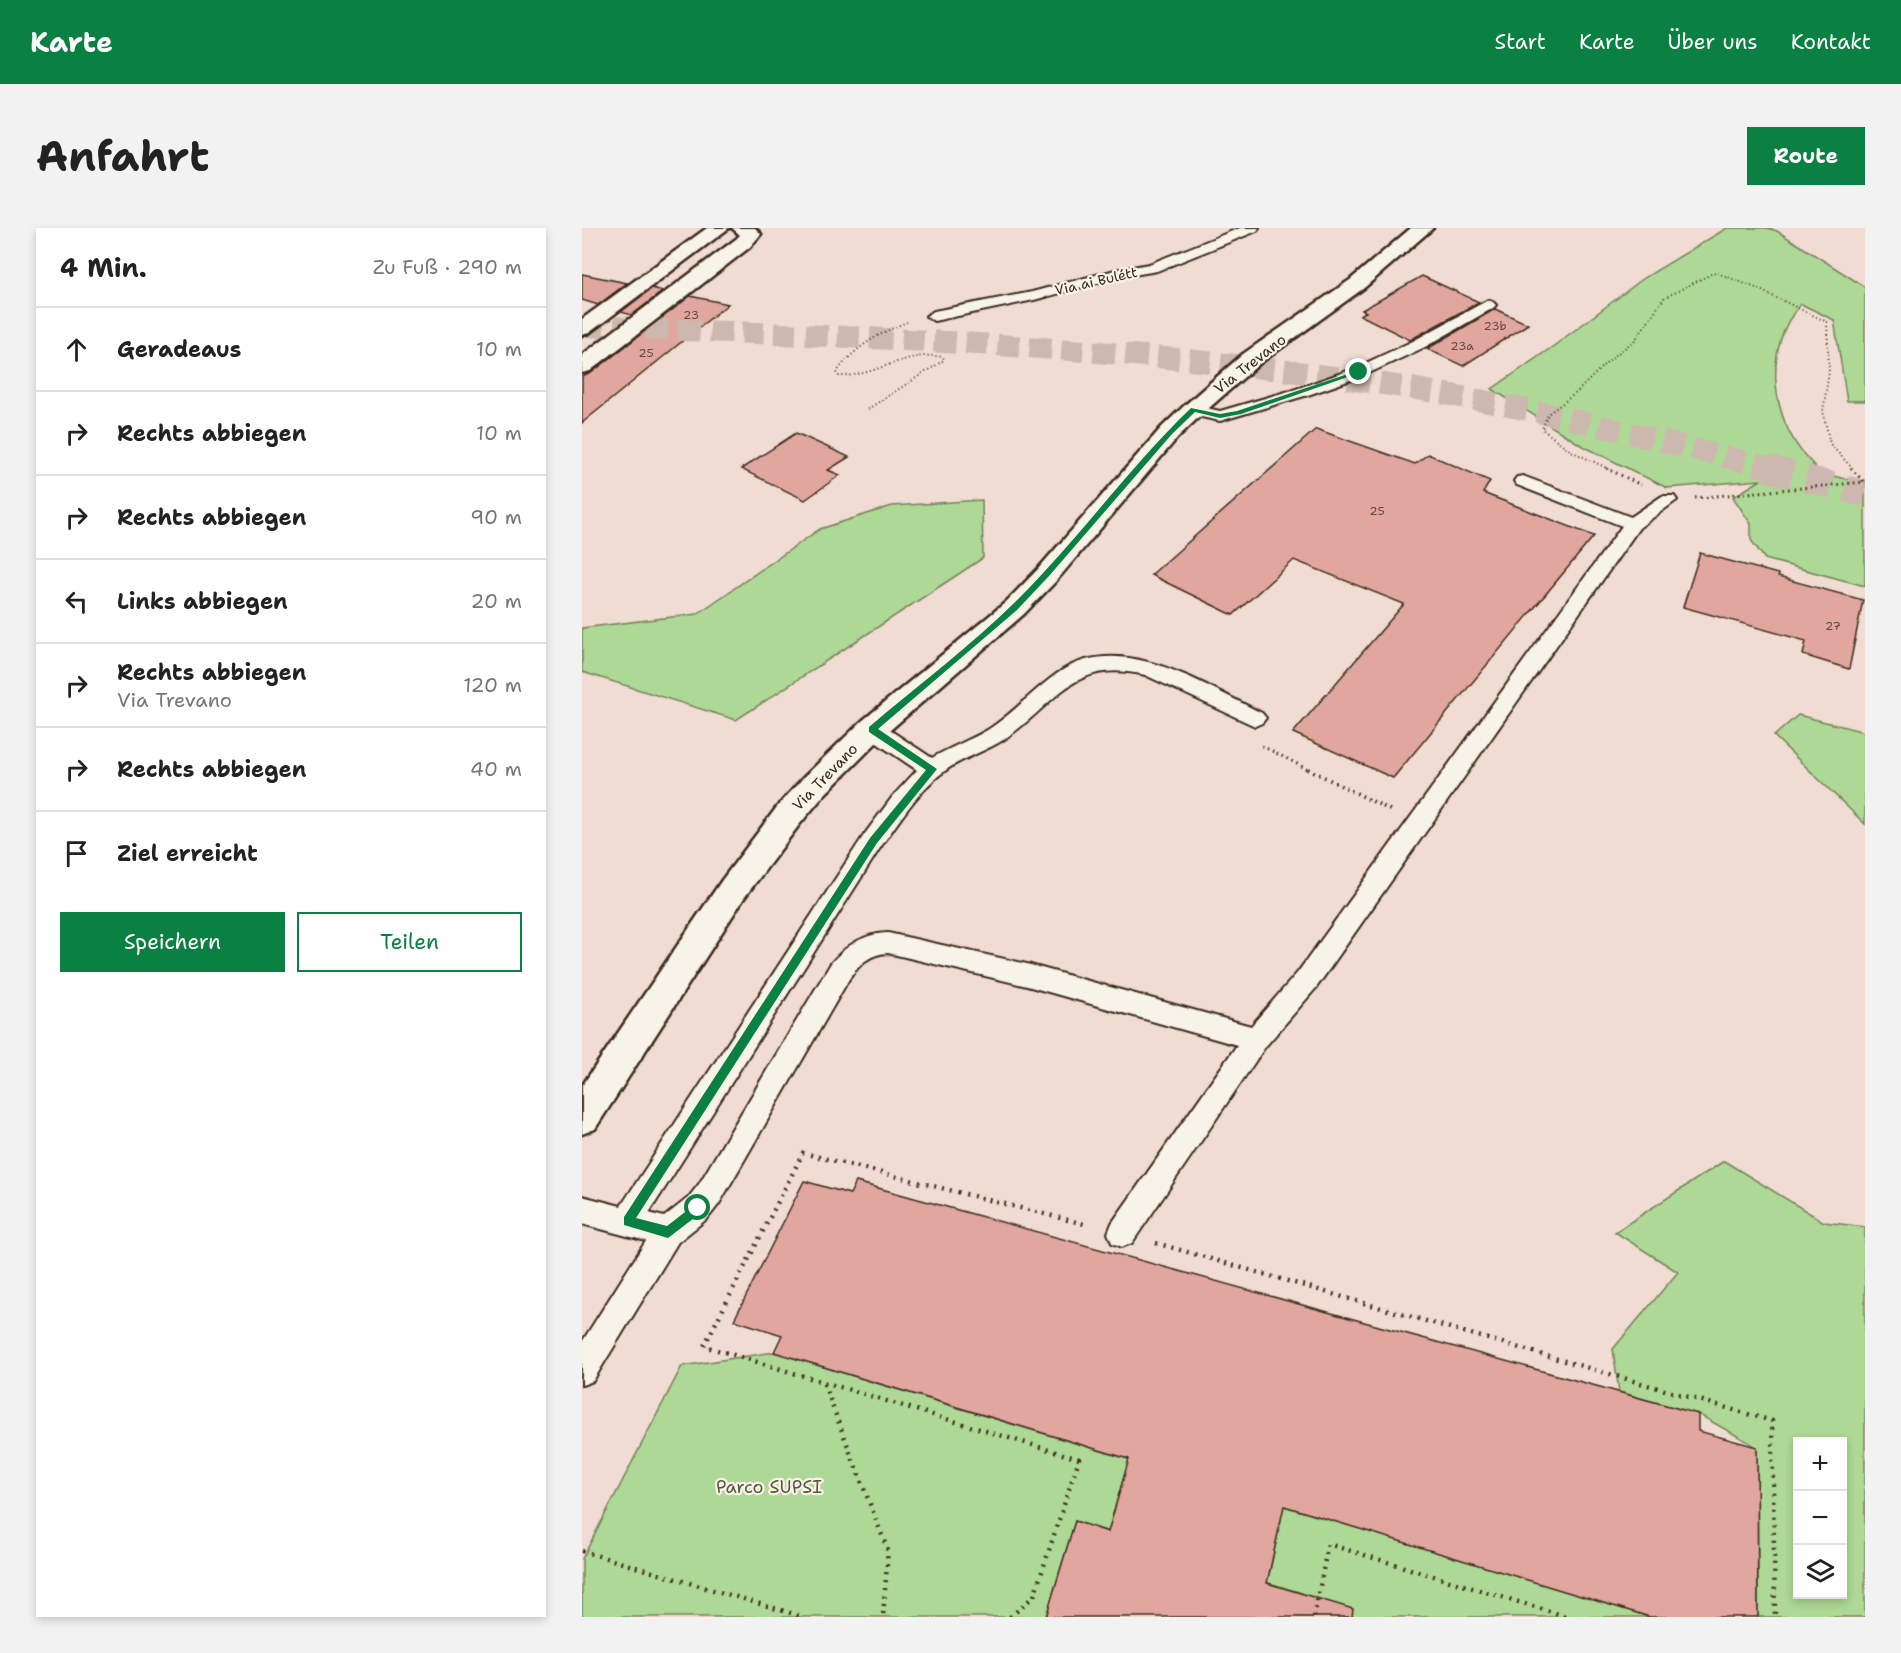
<!DOCTYPE html>
<html lang="de">
<meta charset="utf-8">
<style>
body{margin:0;font-family:"Shantell Sans",sans-serif;background:#f2f2f2;color:#222}
.controls{position:absolute;right:18px;bottom:18px;display:grid;overflow:hidden;border-radius:0px;box-shadow:0 3px 9px #0003}
.controls button{width:54px;height:54px;display:grid;place-items:center;padding:0;border:0;border-bottom:2px solid #e0e0e0;background:#fff;color:#222;font:30px sans-serif}
.stop{position:absolute;width:18px;height:18px;margin:-14px;border:4px solid #0b8043;border-radius:50%;background:#fff}
.stop.end{background:#0b8043;border-color:#fff;box-shadow:0 2px 6px #0008}
.list{margin:0;padding:0;list-style:none}
h2{display:flex;justify-content:space-between;align-items:center;height:78px;margin:0;padding:0 24px;font-size:26px}
h2 small{font-size:20px;font-weight:400;color:#767676}
.list li{display:grid;grid-template-columns:39px 1fr auto;gap:18px;align-items:center;box-sizing:border-box;height:84px;padding:0 24px;border-top:2px solid #e0e0e0}
.list b{display:block;font-size:22px;white-space:nowrap}
.list p{margin:0;font-size:20px;white-space:nowrap;color:#767676}
.list em{font-size:20px;font-style:normal;color:#767676}
.actions{display:flex;gap:12px;padding:18px 24px}
.actions a{flex:1;padding:14px 0;border:2px solid #0b8043;border-radius:0px;text-align:center;font-size:21px;color:#0b8043}
.actions .main{background:#0b8043;color:#fff}
.icon{flex:none;width:33px;height:33px;fill:none;stroke:currentColor;stroke-width:2;stroke-linecap:round;stroke-linejoin:round}
.map{position:relative;flex:none;width:1283px;height:1389px;overflow:hidden;border-radius:0px}
header{display:flex;align-items:center;gap:36px;box-sizing:border-box;height:84px;padding:0 30px;background:#0b8043;color:#fff}
header strong{font-size:28px}
nav{display:flex;gap:33px;margin-inline-start:auto;font-size:21px}
.intro{display:flex;align-items:center;justify-content:space-between;box-sizing:border-box;height:144px;padding:0 36px}
h1{margin:0;font-size:42px}
.button{padding:15px 27px;border-radius:0px;background:#0b8043;color:#fff;font-size:21px;font-weight:700}
main{display:flex;gap:36px;padding:0 36px}
aside{flex:1;background:#fff;border-radius:0px;box-shadow:0 3px 9px #0003}
.map>svg:first-child{display:block}
.green{fill:#aed895;stroke:#74815a;stroke-width:1.5;fill-rule:evenodd}
.building{fill:#e1a79f;stroke:#3b2a1e;stroke-width:1.5}
.lines{fill:none;stroke-linecap:round;stroke-linejoin:round}
.trunk-tunnel-far1{stroke:#ccb8ae;stroke-width:22;stroke-dasharray:22 10;stroke-linecap:butt}
.trunk-tunnel{stroke:#ccb8ae;stroke-width:27;stroke-dasharray:27 14;stroke-linecap:butt}
.service-casing{stroke:#3b2a1e;stroke-width:4}
.minor-casing{stroke:#3b2a1e;stroke-width:5}
.tertiary-casing{stroke:#3b2a1e;stroke-width:5}
.secondary-casing{stroke:#3b2a1e;stroke-width:5}
.path-far3{stroke:#3b2a1e;stroke-width:2;stroke-dasharray:1 3;stroke-linecap:butt}
.path-far2{stroke:#3b2a1e;stroke-width:3;stroke-dasharray:1.5 4;stroke-linecap:butt}
.path-far1{stroke:#3b2a1e;stroke-width:4;stroke-dasharray:1.5 4.5;stroke-linecap:butt}
.path{stroke:#3b2a1e;stroke-width:4.5;stroke-dasharray:2 6;stroke-linecap:butt}
.service{fill:#f7f3e8;fill-rule:evenodd}
.minor{fill:#f7f3e8;fill-rule:evenodd}
.tertiary{fill:#f7f3e8;fill-rule:evenodd}
.secondary{fill:#f7f3e8;fill-rule:evenodd}
.route{fill:#0b8043}
.labels{text-anchor:middle;dominant-baseline:central;stroke-width:4.5;stroke-linejoin:round;paint-order:stroke}
.number-label{font-size:12px;fill:#64493e}
.far-street-label{font-size:14px;fill:#3b2a1e;stroke:#f7f3e8}
.street-label{font-size:15px;fill:#3b2a1e;stroke:#f7f3e8}
.near-park-label{font-size:18px;fill:#58563c;stroke:#f7f3e8}
</style>
<header>
<strong>Karte</strong>
<nav><a>Start</a><a>Karte</a><a>Über uns</a><a>Kontakt</a></nav>
</header>
<div class="intro"><h1>Anfahrt</h1><a class="button">Route</a></div>
<main>
<aside>
<h2>4 Min.<small>Zu Fuß · 290 m</small></h2>
<ul class="list">
<li><svg class="icon" aria-label="ahead" viewBox="0 0 24 24"><path d="M12 20V5M6 11l6-6 6 6"/></svg><div><b>Geradeaus</b></div><em>10 m</em></li>
<li><svg class="icon" aria-label="right" viewBox="0 0 24 24"><path d="M7 20v-9h11M14 6l5 5-5 5"/></svg><div><b>Rechts abbiegen</b></div><em>10 m</em></li>
<li><svg class="icon" aria-label="right" viewBox="0 0 24 24"><path d="M7 20v-9h11M14 6l5 5-5 5"/></svg><div><b>Rechts abbiegen</b></div><em>90 m</em></li>
<li><svg class="icon" aria-label="left" viewBox="0 0 24 24"><path d="M17 20v-9H6M10 6l-5 5 5 5"/></svg><div><b>Links abbiegen</b></div><em>20 m</em></li>
<li><svg class="icon" aria-label="right" viewBox="0 0 24 24"><path d="M7 20v-9h11M14 6l5 5-5 5"/></svg><div><b>Rechts abbiegen</b><p>Via Trevano</p></div><em>120 m</em></li>
<li><svg class="icon" aria-label="right" viewBox="0 0 24 24"><path d="M7 20v-9h11M14 6l5 5-5 5"/></svg><div><b>Rechts abbiegen</b></div><em>40 m</em></li>
<li><svg class="icon" aria-label="arrive" viewBox="0 0 24 24"><path d="M6 21V4h12l-3 4 3 4H6"/></svg><div><b>Ziel erreicht</b></div></li>
</ul>
<div class="actions"><a class="main">Speichern</a><a>Teilen</a></div>
</aside>
<div class="map">
<svg width="1283" height="1389" viewBox="0 0 1283 1389">
<rect width="100%" height="100%" fill="#f0dcd2"/>
<filter id="ink" filterUnits="userSpaceOnUse"><feTurbulence type="fractalNoise" baseFrequency=".0167" numOctaves="2"/><feDisplacementMap in="SourceGraphic" scale="12" xChannelSelector="R" yChannelSelector="G"/><feConvolveMatrix kernelMatrix="1 2 1 2 8 2 1 2 1" color-interpolation-filters="sRGB"/></filter>
<g filter="url(#ink)">
<!-- green -->
<g class="green">
<path d="M1145,0H1185L1195,3L1283,59V173H1265L1252,92L1219,76C1181,117 1188,190 1225,230C1229,234 1233,240 1238,243C1248,249 1271,252 1283,255V358L1183,331L1169,312V296L1151,269L1179,252L1085,260L999,217L910,161L973,117L1062,50Z"/>
<path d="M400,272L401,330L154,492L0,444V400L115,386L238,301L310,278Z"/>
<path d="M1216,487L1283,504V596L1192,508Z"/>
<path d="M1142,933L1242,994L1283,999V1389H1176L1175,1219L1116,1186L1037,1164L1031,1121L1096,1044L1033,1004ZM1216,1214H1260V1366H1216Z"/>
<path d="M192,1124L605,1249L602,1259L544,1242L529,1293L587,1323L493,1293L464,1389H0V1331L100,1138Z"/>
<path d="M640,1259L1068,1389H715L720,1365L622,1335L688,1343L699,1290Z"/>
</g>
<!-- building -->
<g class="building">
<path d="M0,46L45,55L16,77L0,72Z"/>
<path d="M840,48L897,74L828,112L778,87L784,84L780,82Z"/>
<path d="M70,60L81,63L50,87L39,84Z"/>
<path d="M108,68L146,76L0,195V149L9,145Z"/>
<path d="M913,81L946,96L881,138L845,121Z"/>
<path d="M734,201L833,236L846,226L908,253L901,265L1012,308L811,550L711,505L822,376L712,332L651,387L569,347Z"/>
<path d="M214,205L267,229L246,242L258,247L223,272L159,241Z"/>
<path d="M1118,325L1196,346V349L1281,372L1267,441L1221,427L1224,413L1101,379Z"/>
<path d="M222,953L268,966L274,954L1116,1186V1203L1175,1219L1176,1389H1068L702,1278L685,1355L771,1381L770,1389H464L493,1293L526,1304L547,1231L192,1124L200,1107L152,1092Z"/>
</g>
<g class="lines">
<!-- trunk-tunnel-far1 -->
<path class="trunk-tunnel-far1" d="M0,98C265,109 532,116 795,155C929,174 1059,207 1190,241"/>
<!-- trunk-tunnel -->
<path class="trunk-tunnel" d="M1184,240L1283,266"/>
<!-- service casing -->
<g class="service-casing">
<g id="service">
<path d="M658,0H677L675,3L575,43L534,50L452,72L352,93L344,88L352,83L450,64L533,42L567,36Z"/>
<path d="M906,72L911,74L914,77L911,80L843,119L783,147L726,167L638,193L605,186L603,182L611,177L638,183L714,161L771,141L831,113Z"/>
<path d="M941,248L1049,289L1080,268H1092L1095,272L1057,300L734,760L683,819L550,1015L540,1019L530,1015L526,1005L530,995L655,817L445,758L306,725C287,726 278,736 267,751L137,976L126,990L96,1014L11,1153L0,1157V1114L64,1013L0,996V968L39,978L282,607L311,568L335,542L283,507L279,501L283,495L290,493L297,495L350,530C368,519 389,512 407,501C433,484 453,460 479,443C542,403 621,457 680,485L684,490L680,495L673,498L563,447C490,430 476,474 424,510C407,522 385,528 367,540C338,559 318,592 298,620L67,985L82,989L106,970L117,956L249,735C265,717 281,706 306,705L445,736L669,798L716,744L1040,298L935,257L932,253L935,249Z"/>
</g>
</g>
<!-- minor casing -->
<g class="minor-casing">
<path id="minor" d="M150,0H173L179,6L168,19L8,143L0,145V127L154,11L158,7Z"/>
</g>
<!-- tertiary casing -->
<g class="tertiary-casing">
<path id="tertiary" d="M125,0H147L7,105L0,107V91Z"/>
</g>
<!-- secondary casing -->
<g class="secondary-casing">
<path id="secondary" d="M829,0H851L782,60L677,136L619,187L596,209L474,353L442,386L300,509L243,566L217,597L162,670L13,901L0,906V858L140,652L195,579L221,550L280,493L424,374L456,341L580,199L603,177L661,126L768,52Z"/>
</g>
<!-- path-far3 -->
<g class="path-far3">
<path d="M286,181L362,132L361,129C321,122 295,149 256,148L255,144C272,119 298,105 325,94"/>
<path d="M1027,241L989,223L960,201L966,186L994,165L1026,133L1053,112L1082,70L1133,44L1174,60L1245,94L1247,144L1241,183L1248,216L1271,241"/>
</g>
<!-- path-far2 -->
<g class="path-far2">
<path d="M1024,240L1059,257"/>
<path d="M1269,240L1282,254"/>
<path d="M1113,270L1283,254"/>
<path d="M680,518L729,543"/>
</g>
<!-- path-far1 -->
<path class="path-far1" d="M726,541L808,582"/>
<!-- path -->
<g class="path">
<path d="M574,1015L1190,1193L1193,1389"/>
<path d="M242,1156L306,1323L301,1389"/>
<path d="M0,1323L222,1389"/>
<path d="M428,1389L452,1368L497,1231L122,1118L221,925L506,997"/>
<path d="M732,1389L746,1316L986,1389"/>
</g>
<!-- service -->
<use href="#service" class="service"/>
<!-- minor -->
<use href="#minor" class="minor"/>
<!-- tertiary -->
<use href="#tertiary" class="tertiary"/>
<!-- secondary -->
<use href="#secondary" class="secondary"/>
</g>
</g>
<!-- route -->
<path class="route" d="M775,143L780,144L659,186L638,190L613,184L590,206L467,348L435,382L296,501L355,541L295,615L54,990L85,998L116,974L120,976V984L86,1010L42,997V989L288,610L344,542L287,504V499C346,449 410,402 462,344C512,290 556,231 609,180L638,186L655,183Z"/>
<g class="labels">
<!-- number labels -->
<g class="number-label">
<text x="109" y="87">23</text>
<text x="913" y="98">23b</text>
<text x="880" y="118">23a</text>
<text x="64" y="125">25</text>
<text x="795" y="283">25</text>
<text x="1251" y="398">27</text>
</g>
<!-- far-street labels -->
<g class="far-street-label">
<text transform="translate(514 53) rotate(-13)">Via ai Bulétt</text>
</g>
<!-- street labels -->
<g class="street-label">
<text transform="translate(668 136) rotate(-38)">Via Trevano</text>
<text transform="translate(243 549) rotate(-46)">Via Trevano</text>
</g>
<!-- near-park labels -->
<g class="near-park-label">
<text x="187" y="1259">Parco SUPSI</text>
</g>
</g>
</svg>
<div class="controls">
<button>+</button>
<button>−</button>
<button><svg class="icon" aria-label="layers" viewBox="0 0 24 24"><path d="M12 4l9 5-9 5-9-5zM3 14l9 5 9-5"/></svg></button>
</div>
<div class="stop" style="left:116px;top:980px"></div>
<div class="stop end" style="left:777px;top:144px"></div>
</div>
</main>
